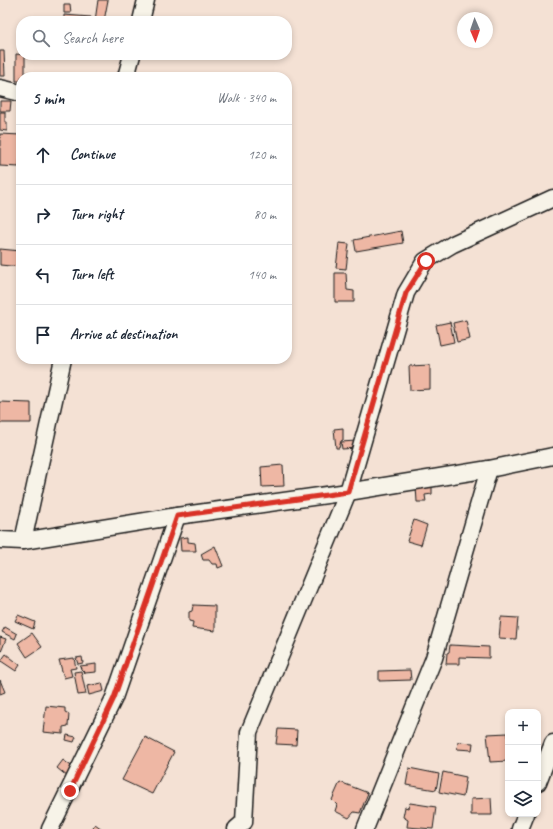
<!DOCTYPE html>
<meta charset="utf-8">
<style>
body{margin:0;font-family:Caveat,sans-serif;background:#f2f2f3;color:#1f2937}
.controls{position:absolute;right:12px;bottom:12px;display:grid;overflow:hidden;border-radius:8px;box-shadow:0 2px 6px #0003}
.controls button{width:36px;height:36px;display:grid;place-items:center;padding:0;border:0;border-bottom:1px solid #e0e1e3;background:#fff;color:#1f2937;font:20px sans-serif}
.compass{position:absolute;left:457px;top:12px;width:36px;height:36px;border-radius:50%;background:#fff;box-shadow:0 2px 6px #0003;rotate:178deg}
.stop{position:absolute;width:12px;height:12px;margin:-9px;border:3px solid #d93025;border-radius:50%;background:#fff}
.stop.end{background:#d93025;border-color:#fff;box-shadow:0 1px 4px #0008}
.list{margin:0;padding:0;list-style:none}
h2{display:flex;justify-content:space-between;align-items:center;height:52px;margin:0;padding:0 16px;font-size:17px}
h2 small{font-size:13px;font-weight:400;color:#747a83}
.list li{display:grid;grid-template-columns:26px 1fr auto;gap:12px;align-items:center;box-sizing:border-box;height:60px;padding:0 16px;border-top:1px solid #e0e1e3}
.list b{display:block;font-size:15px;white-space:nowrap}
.list em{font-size:13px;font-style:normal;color:#747a83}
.icon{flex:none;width:22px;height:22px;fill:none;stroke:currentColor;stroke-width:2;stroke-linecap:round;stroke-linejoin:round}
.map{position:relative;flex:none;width:553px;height:829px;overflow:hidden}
.search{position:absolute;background:#fff;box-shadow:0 2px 6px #0003;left:16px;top:16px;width:276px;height:44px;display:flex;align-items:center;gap:10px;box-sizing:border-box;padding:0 14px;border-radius:16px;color:#747a83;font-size:15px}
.panel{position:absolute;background:#fff;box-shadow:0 2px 6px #0003;left:16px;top:72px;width:276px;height:292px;border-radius:16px}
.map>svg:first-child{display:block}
.building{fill:#eeb7a4;stroke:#1c1c1c}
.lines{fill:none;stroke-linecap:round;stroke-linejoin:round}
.street-casing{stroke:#1c1c1c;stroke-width:19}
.street{stroke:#f7f3e8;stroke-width:16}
.route{stroke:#d93025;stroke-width:5}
</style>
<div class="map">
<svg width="553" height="829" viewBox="0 0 553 829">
<rect width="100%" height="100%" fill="#f4e1d4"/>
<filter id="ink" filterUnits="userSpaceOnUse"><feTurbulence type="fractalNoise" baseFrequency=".025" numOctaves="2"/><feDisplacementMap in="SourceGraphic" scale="8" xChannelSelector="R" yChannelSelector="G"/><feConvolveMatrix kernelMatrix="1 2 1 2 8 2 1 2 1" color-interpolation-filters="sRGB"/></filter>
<g filter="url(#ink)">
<!-- building -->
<g class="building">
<path d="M98,0H108L104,21H95Z"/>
<path d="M64,4H70L71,13H64Z"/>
<path d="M64,15L91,17L90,21H64Z"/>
<path d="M209,18L220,20V21H208Z"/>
<path d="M0,51H4L5,76H0Z"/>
<path d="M16,54L25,55V77H21V81H16Z"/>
<path d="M0,101H11L10,111H0Z"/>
<path d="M0,112H5V122H7V131L0,130Z"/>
<path d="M0,134L21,135L19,167L0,166Z"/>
<path d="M401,231L403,243L356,251L354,240Z"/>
<path d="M339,243L349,244L346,269L336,268Z"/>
<path d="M0,249L21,251V267L0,265Z"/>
<path d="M335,273H346L347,290L354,291V302H335Z"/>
<path d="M466,320L470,339L457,342L453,323Z"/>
<path d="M450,322L454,342L440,345L436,325Z"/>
<path d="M430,365V389L410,390L409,366Z"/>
<path d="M0,402L31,403V423H0Z"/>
<path d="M343,428V440L341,441L339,448H336L334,429Z"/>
<path d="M356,441V448L342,449L341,442Z"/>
<path d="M283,465L284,486L262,487L261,467Z"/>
<path d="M432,484V494L425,495L426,502H417L416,486Z"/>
<path d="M414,520L427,525L421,545L407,541Z"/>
<path d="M188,537V542L195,543L196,551H181L180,538Z"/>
<path d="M215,546L223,566L218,568L217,564H212L209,560H203L201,554Z"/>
<path d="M193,605L215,606V631L192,628L193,622L189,621V612L192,611Z"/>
<path d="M18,615L35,622L33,629L15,621Z"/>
<path d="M501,617L518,618L516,639L499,638Z"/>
<path d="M5,627L17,634L15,639L2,632Z"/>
<path d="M32,633L42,647L27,657L18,643Z"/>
<path d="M0,637L6,639L1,652L0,651Z"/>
<path d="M450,645L489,647V658L459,657V664H446L447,653L449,652Z"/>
<path d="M6,654L20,665L16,671L1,661Z"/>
<path d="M82,657L83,663L78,664L76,658Z"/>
<path d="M74,658L76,668L70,669L72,676L64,678L59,660Z"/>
<path d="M96,664V672L85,673L81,669L80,666Z"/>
<path d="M410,670L411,680L379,681V671Z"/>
<path d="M81,671L86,694L78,695L74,672Z"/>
<path d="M0,680L5,692L0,694Z"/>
<path d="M102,683L104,691L89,695L87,686Z"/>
<path d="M46,706L65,708V712L69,714L68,726L63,727V734L43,732Z"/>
<path d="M278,729L297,730L296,745L276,744Z"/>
<path d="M508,733V761L490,762L487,734Z"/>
<path d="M67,735L76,737L74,742L66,740Z"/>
<path d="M145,737L174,752L152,794L122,780Z"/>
<path d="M458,742L473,743L472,750L457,749Z"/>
<path d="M63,760L74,768L68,777L57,768Z"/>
<path d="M409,768L439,774L436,790L406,785Z"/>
<path d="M443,772L466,777L463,797L439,792Z"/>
<path d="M340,782L368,793L360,813L354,812L349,818L335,811L337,805L332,800Z"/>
<path d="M491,798L492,815H471V799Z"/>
<path d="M410,803L436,807L433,829L407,827L408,820L403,817L405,807L408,808Z"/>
<path d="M95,824L102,829H92Z"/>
</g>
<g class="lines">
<!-- street casing -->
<g class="street-casing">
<g id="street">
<path d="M141,21L146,0"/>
<path d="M126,77L132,55"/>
<path d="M0,88L21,93"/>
<path d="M0,540L23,541L177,516L348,492L489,469L553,456"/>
<path d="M23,541L63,359"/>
<path d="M538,782L553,743"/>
<path d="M50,829L114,698L177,516"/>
<path d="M236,829L244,822L249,732L348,492L406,293L425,261L453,244L553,198"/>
<path d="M365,829L434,658L489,469"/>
<path d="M520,829L526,814"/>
</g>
</g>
<!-- street -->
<use href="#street" class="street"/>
</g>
</g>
<g class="lines" filter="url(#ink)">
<!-- route -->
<path class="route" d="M70,791L114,698L177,516L348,492L406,293L426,261"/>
</g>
</svg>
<div class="controls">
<button>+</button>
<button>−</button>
<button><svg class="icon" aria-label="layers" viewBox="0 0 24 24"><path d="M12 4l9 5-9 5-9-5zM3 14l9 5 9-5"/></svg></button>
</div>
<svg class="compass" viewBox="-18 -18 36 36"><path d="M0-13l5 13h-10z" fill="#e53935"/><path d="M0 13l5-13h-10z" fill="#747a83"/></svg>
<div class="stop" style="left:426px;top:261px"></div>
<div class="stop end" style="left:70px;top:791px"></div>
<div class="search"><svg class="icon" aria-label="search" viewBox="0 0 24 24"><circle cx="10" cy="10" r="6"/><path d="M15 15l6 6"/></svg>Search here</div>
<section class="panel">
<h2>5 min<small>Walk · 340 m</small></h2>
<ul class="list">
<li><svg class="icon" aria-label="ahead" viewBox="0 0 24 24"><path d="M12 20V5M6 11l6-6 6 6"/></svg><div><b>Continue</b></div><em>120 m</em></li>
<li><svg class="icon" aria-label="right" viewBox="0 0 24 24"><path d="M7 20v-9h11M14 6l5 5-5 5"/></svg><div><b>Turn right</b></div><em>80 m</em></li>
<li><svg class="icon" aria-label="left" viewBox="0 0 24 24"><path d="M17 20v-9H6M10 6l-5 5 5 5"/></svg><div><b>Turn left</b></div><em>140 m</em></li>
<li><svg class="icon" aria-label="arrive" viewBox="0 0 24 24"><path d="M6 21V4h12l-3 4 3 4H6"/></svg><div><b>Arrive at destination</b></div></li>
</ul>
</section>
</div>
